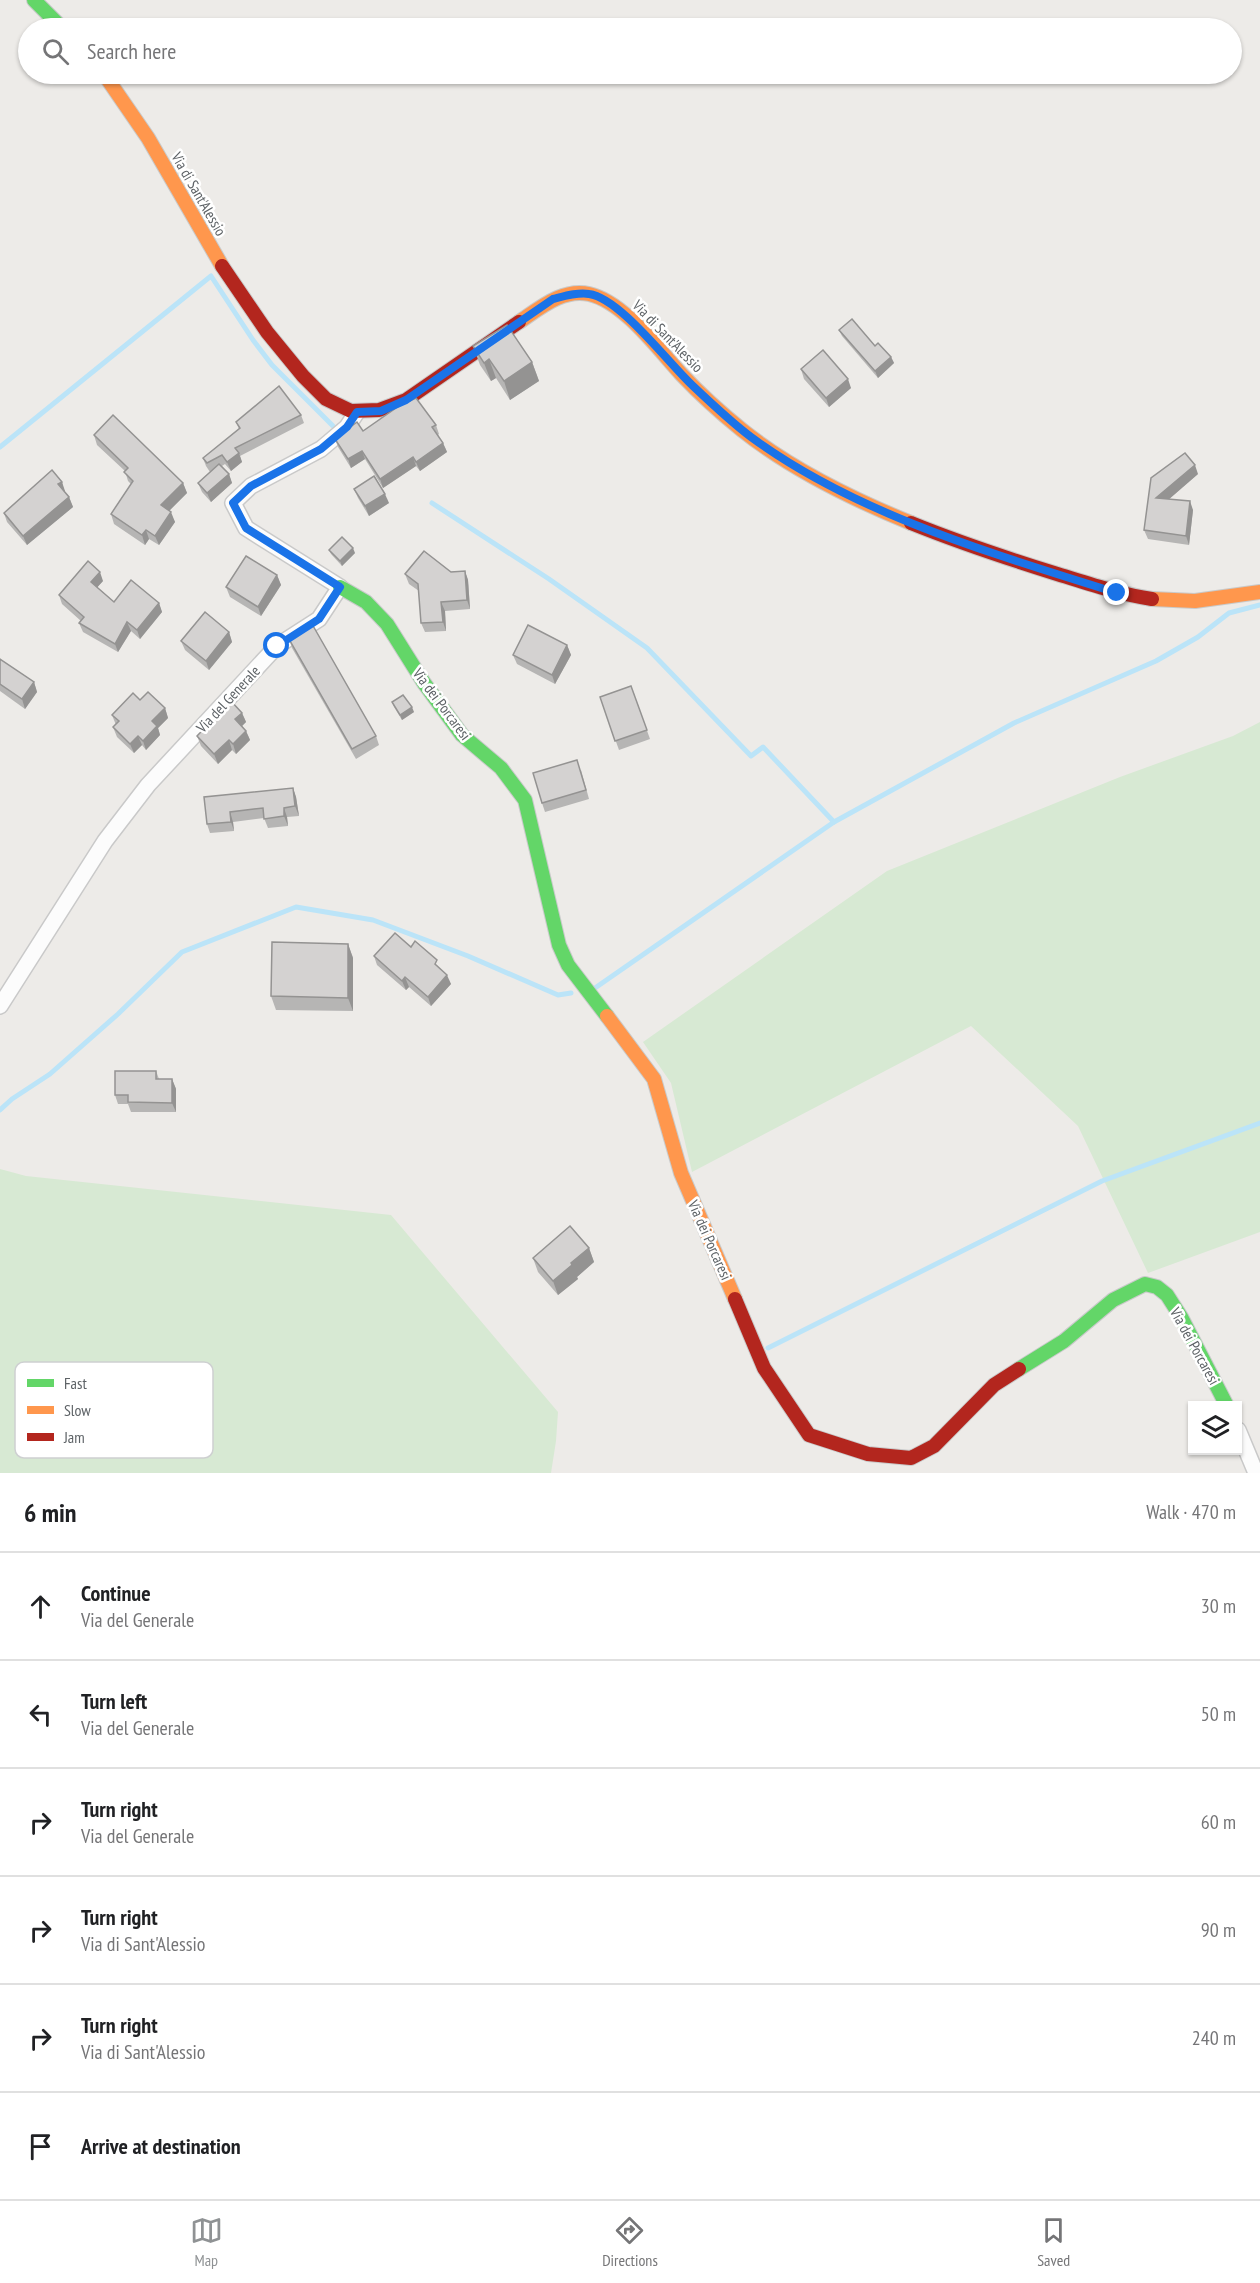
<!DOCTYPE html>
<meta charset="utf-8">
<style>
body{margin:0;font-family:"PT Sans Narrow",sans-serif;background:#f2f2f2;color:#202124}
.controls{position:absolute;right:18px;bottom:18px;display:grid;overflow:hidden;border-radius:0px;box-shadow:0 2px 4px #0004}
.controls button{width:54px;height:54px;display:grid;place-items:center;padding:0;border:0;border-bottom:2px solid #e0e0e0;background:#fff;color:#202124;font:30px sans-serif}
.stop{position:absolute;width:18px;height:18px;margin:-14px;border:4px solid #1a73e8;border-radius:50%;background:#fff}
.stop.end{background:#1a73e8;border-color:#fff;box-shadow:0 2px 6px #0008}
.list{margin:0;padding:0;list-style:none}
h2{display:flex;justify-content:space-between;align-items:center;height:78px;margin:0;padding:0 24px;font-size:26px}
h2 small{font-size:20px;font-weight:400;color:#757577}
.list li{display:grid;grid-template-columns:39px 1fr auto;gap:18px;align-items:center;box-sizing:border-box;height:108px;padding:0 24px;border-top:2px solid #e0e0e0}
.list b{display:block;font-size:22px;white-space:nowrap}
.list p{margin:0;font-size:20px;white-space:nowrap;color:#757577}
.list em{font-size:20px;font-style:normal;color:#757577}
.icon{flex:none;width:33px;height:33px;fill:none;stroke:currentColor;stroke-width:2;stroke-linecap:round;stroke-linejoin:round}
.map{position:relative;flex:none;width:1260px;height:1473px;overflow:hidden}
.search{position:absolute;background:#fff;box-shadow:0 2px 4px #0004;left:18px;right:18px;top:18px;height:66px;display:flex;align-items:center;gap:15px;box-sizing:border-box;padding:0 21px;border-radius:33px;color:#757577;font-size:22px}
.sheet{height:726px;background:#fff}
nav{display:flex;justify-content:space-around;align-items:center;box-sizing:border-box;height:84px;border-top:2px solid #e0e0e0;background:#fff;font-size:16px;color:#757577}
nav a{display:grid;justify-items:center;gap:3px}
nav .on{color:#8f9294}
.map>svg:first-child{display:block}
.green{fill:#d7e9d3}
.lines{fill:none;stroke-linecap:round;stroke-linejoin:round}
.stream{stroke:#bbe4f8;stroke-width:5}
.street-casing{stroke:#c9c9c9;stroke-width:18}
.fast-casing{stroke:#c9caca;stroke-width:16}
.slow-casing{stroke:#c9caca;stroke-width:16}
.jam-casing{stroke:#c9caca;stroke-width:16}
.street{stroke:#fcfcfc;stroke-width:15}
.fast{stroke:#63d668;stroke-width:14}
.slow{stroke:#ff974d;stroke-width:14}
.jam{stroke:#b3261e;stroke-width:14}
.wall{fill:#b6b5b4}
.shaded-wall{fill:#949392}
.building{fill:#d4d2d1;stroke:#949392;stroke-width:1.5}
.route{stroke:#1a73e8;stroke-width:8}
.labels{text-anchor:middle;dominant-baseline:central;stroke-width:5;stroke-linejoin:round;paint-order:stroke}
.street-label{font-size:15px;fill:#5d6266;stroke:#fff}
.key{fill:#fff;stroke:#ced0d1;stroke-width:1.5}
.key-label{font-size:16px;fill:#5d6266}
</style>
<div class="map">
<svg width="1260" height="1473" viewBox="0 0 1260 1473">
<rect width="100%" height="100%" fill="#edebe8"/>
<!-- green -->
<g class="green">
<path d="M1260,722V1232L1148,1273L1078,1126L971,1026L692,1172L671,1083L643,1042L887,871L1120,777L1233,736Z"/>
<path d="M0,1169L26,1176L391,1215L558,1412L556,1441L551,1473H0Z"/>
</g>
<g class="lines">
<!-- stream -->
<g class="stream">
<path d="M0,447L211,276L253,340L272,365L333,426"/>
<path d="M432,503L549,579L647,648L751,756L763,747L834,822"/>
<path d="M595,988L834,822L1014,723L1156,661L1198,637L1229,613L1260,605"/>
<path d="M0,1110L12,1099L50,1074L118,1014L182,952L296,907L373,920L468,956L558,995L571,993"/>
<path d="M768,1348L1102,1181L1260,1123"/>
</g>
<!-- street casing -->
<g class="street-casing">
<g id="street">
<path d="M0,1006L105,841L148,785L277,646L319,619L340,587L246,528L233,503L251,486L321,449L347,427L357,412"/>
<path d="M1238,1430L1256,1473"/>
</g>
</g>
<!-- fast casing -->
<g class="fast-casing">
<g id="fast">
<path d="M34,0L62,28"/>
<path d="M340,587L366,602L387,624L424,683L462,735L501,768L525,800L559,945L568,965L607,1016"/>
<path d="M1019,1369L1064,1341L1113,1300L1145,1284L1157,1287L1167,1295L1181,1317L1227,1406"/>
</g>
</g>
<!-- slow casing -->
<g class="slow-casing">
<g id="slow">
<path d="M104,74L148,138L222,266"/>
<path d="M519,322C540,308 563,288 589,294C624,302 658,349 682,375C700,394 721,413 742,430C792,470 852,499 911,523"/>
<path d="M1152,599L1195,601L1260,592"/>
<path d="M607,1016L654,1079L681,1173L735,1299"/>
</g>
</g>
<!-- jam casing -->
<g class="jam-casing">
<g id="jam">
<path d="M222,266L267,332L303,376L326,399L351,411L379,410L406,400L519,322"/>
<path d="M911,523C958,542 1006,558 1054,573C1087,583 1119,594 1152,599"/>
<path d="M735,1299L764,1368L809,1435L868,1454L911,1458L934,1446L994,1385L1019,1369"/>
</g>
</g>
<!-- street -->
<use href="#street" class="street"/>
<!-- fast -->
<use href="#fast" class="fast"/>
<!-- slow -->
<use href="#slow" class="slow"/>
<!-- jam -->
<use href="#jam" class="jam"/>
</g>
<!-- wall -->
<g class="wall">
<path d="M839,330L875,346L891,357L894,363L878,378L842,336Z"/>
<path d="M473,346L532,362L539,381L510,400L496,378L491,381L480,365Z"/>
<path d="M801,369L851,388L829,407L804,379Z"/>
<path d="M301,415L304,423L240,456L242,462L231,471L225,464L222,466L229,474L232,483L211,502L202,492L198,483L210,472L206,466L203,458L239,429L236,422Z"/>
<path d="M436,425L439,434L438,435L443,443L447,452L420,471L416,466L383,488L365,459L351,468L338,447L335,439L363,431Z"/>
<path d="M94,435L183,483L187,493L169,511L175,522L159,545L149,539L145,545L114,524L111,514L131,484L128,481L125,471L97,445Z"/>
<path d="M1198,474L1169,499L1193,510L1189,545L1148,539L1144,530L1151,478Z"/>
<path d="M62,482L64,492L69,497L73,507L27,545L7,522L4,513Z"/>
<path d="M354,489L389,503L369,516L358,498Z"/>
<path d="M329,550L355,553L342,566L331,554Z"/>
<path d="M465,571L468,580L470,609L445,611L446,631L425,632L421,623L419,591L409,584L405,574Z"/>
<path d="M277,575L281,585L261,616L230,597L226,587Z"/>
<path d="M103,581L97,587L114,602L159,603L162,612L140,639L131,631L118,652L83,632L79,623L81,621L62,604L59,595Z"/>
<path d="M229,632L232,642L209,670L185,650L181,641Z"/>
<path d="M289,639L376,736L379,745L356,759L292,648Z"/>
<path d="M567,645L571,655L555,684L517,664L513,655Z"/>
<path d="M0,659L34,682L37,692L25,709L0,691Z"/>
<path d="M631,686L650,739L619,750L600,697Z"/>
<path d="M140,700L165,708L168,718L158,728L160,735L146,750L142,745L134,753L117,737L113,727L116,725L112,715Z"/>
<path d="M392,702L414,712L402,720L394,707Z"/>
<path d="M242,713L246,722L242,726L246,731L250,740L236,754L232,750L218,764L201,746L197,736Z"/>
<path d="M581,770L589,799L545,812L542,803Z"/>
<path d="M293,788L296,797L299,816L287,817L288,826L268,828L264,818L233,822L234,831L210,833L207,824L204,797Z"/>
<path d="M348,944L353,958V1011L276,1010L271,996Z"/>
<path d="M411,947L440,969L451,984L431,1006L409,987L406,990L377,965L374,956Z"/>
<path d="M156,1071L159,1079H172L176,1089V1112H131L128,1104H118L115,1095Z"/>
<path d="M589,1248L594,1262L577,1277L578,1279L558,1295L538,1272L533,1258Z"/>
</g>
<!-- shaded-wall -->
<g class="shaded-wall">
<path d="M891,357L894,363L878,378L875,371Z"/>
<path d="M489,359L496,378L491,381L484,363Z"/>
<path d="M532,362L539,381L510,400L504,381Z"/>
<path d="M848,379L851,388L829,407L826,398Z"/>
<path d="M443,443L447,452L420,471L416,462Z"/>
<path d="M362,451L365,459L351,468L348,459Z"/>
<path d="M239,453L242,462L231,471L227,462Z"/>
<path d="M413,457L416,466L383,488L380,479Z"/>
<path d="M1195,465L1198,474L1160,507L1156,498Z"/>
<path d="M229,474L232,483L211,502L207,493Z"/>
<path d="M62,482L65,491L62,494L58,484Z"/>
<path d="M183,483L187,493L165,515L161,505Z"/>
<path d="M385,494L389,503L369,516L365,506Z"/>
<path d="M69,497L73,507L27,545L23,536Z"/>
<path d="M1190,501L1193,510L1189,545L1186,536Z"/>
<path d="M171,512L175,522L159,545L155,536Z"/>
<path d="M146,530L149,539L145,545L142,535Z"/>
<path d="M353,548L355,553L342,566L340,561Z"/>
<path d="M465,571L468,580L470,609L467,600Z"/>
<path d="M100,572L103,581L94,591L91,582Z"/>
<path d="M277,575L281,585L261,616L258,607Z"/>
<path d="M441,602L445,611L446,631L443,622Z"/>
<path d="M159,603L162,612L140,639L137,630Z"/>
<path d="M127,622L131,631L118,652L115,644Z"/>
<path d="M229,632L232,642L209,670L206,661Z"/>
<path d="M567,645L571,655L555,684L552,675Z"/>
<path d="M34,682L37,692L25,709L22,699Z"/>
<path d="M412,707L414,712L402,720L400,715Z"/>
<path d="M165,708L168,718L158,728L160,735L146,750L143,741L152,721Z"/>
<path d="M242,713L246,722L239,729L235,719Z"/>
<path d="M246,731L250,740L236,754L233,744Z"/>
<path d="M138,736L142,745L134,753L130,744Z"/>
<path d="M229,740L232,750L218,764L214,754Z"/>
<path d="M293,788L296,797L299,816L295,806Z"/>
<path d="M284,808L287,817L288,826L284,816Z"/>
<path d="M230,812L233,822L234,831L231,822Z"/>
<path d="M348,944L353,958V1011L348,998Z"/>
<path d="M447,975L451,984L431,1006L428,997Z"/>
<path d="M405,977L409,987L406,990L402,981Z"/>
<path d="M172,1079L176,1089V1112L172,1103Z"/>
<path d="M589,1248L594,1262L577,1277L578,1279L558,1295L553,1281L571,1263Z"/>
</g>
<!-- building -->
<g class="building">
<path d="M852,319L875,346L878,343L891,357L875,371L839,330Z"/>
<path d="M507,325L532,362L504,381L489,359L484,363L473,346Z"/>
<path d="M823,350L848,379L826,398L801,369Z"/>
<path d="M279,386L301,415L235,448L239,453L227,462L222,455L207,463L203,458L240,428L236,422Z"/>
<path d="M416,398L436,425L432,427L443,443L416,462L413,457L380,479L362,451L348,459L335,439L357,422L363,431L399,406Z"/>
<path d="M113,415L183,483L161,505L171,512L155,536L146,530L142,535L111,514L133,481L124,472L128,468L94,435Z"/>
<path d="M1185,453L1195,465L1156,498L1190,501L1186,536L1144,530L1151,478Z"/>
<path d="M219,464L229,474L207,493L198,483Z"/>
<path d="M52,470L62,482L58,484L69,497L23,536L4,513Z"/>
<path d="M374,476L385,494L365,506L354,489Z"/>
<path d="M342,537L353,548L340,561L329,550Z"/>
<path d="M424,551L451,572L465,571L467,600L441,602L443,622L421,623L418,584L405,574Z"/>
<path d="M246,556L277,575L258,607L226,587Z"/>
<path d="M88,561L100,572L91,582L114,602L131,580L159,603L137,630L127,622L115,644L79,623L84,617L59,595Z"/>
<path d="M205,612L229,632L206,661L181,641Z"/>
<path d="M312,624L376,736L352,749L289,639Z"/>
<path d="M528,625L567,645L552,675L513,655Z"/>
<path d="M0,659L34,682L22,699L0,684Z"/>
<path d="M631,686L647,730L615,741L600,697Z"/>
<path d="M148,692L165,708L152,721L157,726L143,741L138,736L130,744L113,727L119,721L112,715L133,693L140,700Z"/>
<path d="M403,695L412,707L400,715L392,702Z"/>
<path d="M231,701L242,713L235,719L246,731L233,744L229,740L214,754L197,736Z"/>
<path d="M577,760L586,790L542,803L533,773Z"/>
<path d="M293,788L295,806L284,808V816L264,819L263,808L230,812L231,822L207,824L204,797Z"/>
<path d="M395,933L411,947L415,941L437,960L435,964L447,975L428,997L405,977L402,981L374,956Z"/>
<path d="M272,942L348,944V998L271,996Z"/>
<path d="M115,1071H156V1079H172V1103L128,1102V1095H115Z"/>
<path d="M570,1226L589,1248L571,1263L572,1265L553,1281L533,1258Z"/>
</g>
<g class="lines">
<!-- route -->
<path class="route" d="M277,646L319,619L340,587L246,528L233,503L251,486L321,449L347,427L357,412L381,411L406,400L553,299C565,296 578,292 589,294C620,298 669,364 693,386C712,404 731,422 751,437C857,515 994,554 1117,593"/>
</g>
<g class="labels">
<!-- street labels -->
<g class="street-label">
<text transform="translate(199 194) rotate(60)">Via di Sant'Alessio</text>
<text transform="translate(668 336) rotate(46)">Via di Sant'Alessio</text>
<text transform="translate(228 699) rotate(-47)">Via del Generale</text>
<text transform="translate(442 704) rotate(53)">Via dei Porcaresi</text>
<text transform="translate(710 1240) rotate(66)">Via dei Porcaresi</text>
<text transform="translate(1195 1346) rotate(61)">Via dei Porcaresi</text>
</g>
</g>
<!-- legend -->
<rect x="15" y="1362" width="198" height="96" rx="9" class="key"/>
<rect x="27" y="1379" width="27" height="8" fill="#63d668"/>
<rect x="27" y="1406" width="27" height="8" fill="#ff974d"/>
<rect x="27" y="1433" width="27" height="8" fill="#b3261e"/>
<g class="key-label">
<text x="64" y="1389">Fast</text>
<text x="64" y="1416">Slow</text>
<text x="64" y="1443">Jam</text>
</g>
</svg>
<div class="controls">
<button><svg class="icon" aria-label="layers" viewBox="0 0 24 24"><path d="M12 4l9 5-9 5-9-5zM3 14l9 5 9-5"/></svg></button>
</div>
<div class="stop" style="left:277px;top:646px"></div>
<div class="stop end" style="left:1117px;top:593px"></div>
<div class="search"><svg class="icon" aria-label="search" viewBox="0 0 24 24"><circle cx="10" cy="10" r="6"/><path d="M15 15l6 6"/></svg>Search here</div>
</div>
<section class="sheet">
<h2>6 min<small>Walk · 470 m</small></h2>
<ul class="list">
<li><svg class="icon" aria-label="ahead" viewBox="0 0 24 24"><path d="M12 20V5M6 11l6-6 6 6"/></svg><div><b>Continue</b><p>Via del Generale</p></div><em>30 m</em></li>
<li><svg class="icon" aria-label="left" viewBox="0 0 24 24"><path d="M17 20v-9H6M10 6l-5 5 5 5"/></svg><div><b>Turn left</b><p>Via del Generale</p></div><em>50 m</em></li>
<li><svg class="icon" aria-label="right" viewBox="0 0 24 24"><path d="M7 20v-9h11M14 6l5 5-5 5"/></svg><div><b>Turn right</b><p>Via del Generale</p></div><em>60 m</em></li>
<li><svg class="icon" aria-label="right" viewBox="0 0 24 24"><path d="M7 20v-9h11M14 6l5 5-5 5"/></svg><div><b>Turn right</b><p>Via di Sant'Alessio</p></div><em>90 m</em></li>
<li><svg class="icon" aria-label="right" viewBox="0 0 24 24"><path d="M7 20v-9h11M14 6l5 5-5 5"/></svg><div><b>Turn right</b><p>Via di Sant'Alessio</p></div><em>240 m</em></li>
<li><svg class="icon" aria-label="arrive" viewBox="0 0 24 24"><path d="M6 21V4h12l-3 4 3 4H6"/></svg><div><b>Arrive at destination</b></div></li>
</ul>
</section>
<nav>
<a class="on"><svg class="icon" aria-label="map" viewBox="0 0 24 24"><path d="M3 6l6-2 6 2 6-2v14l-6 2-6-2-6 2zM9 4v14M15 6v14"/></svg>Map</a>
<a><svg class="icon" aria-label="directions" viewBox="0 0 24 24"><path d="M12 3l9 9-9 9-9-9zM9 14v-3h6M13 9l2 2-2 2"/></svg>Directions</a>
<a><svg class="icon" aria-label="saved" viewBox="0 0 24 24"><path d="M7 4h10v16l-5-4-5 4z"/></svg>Saved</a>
</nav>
